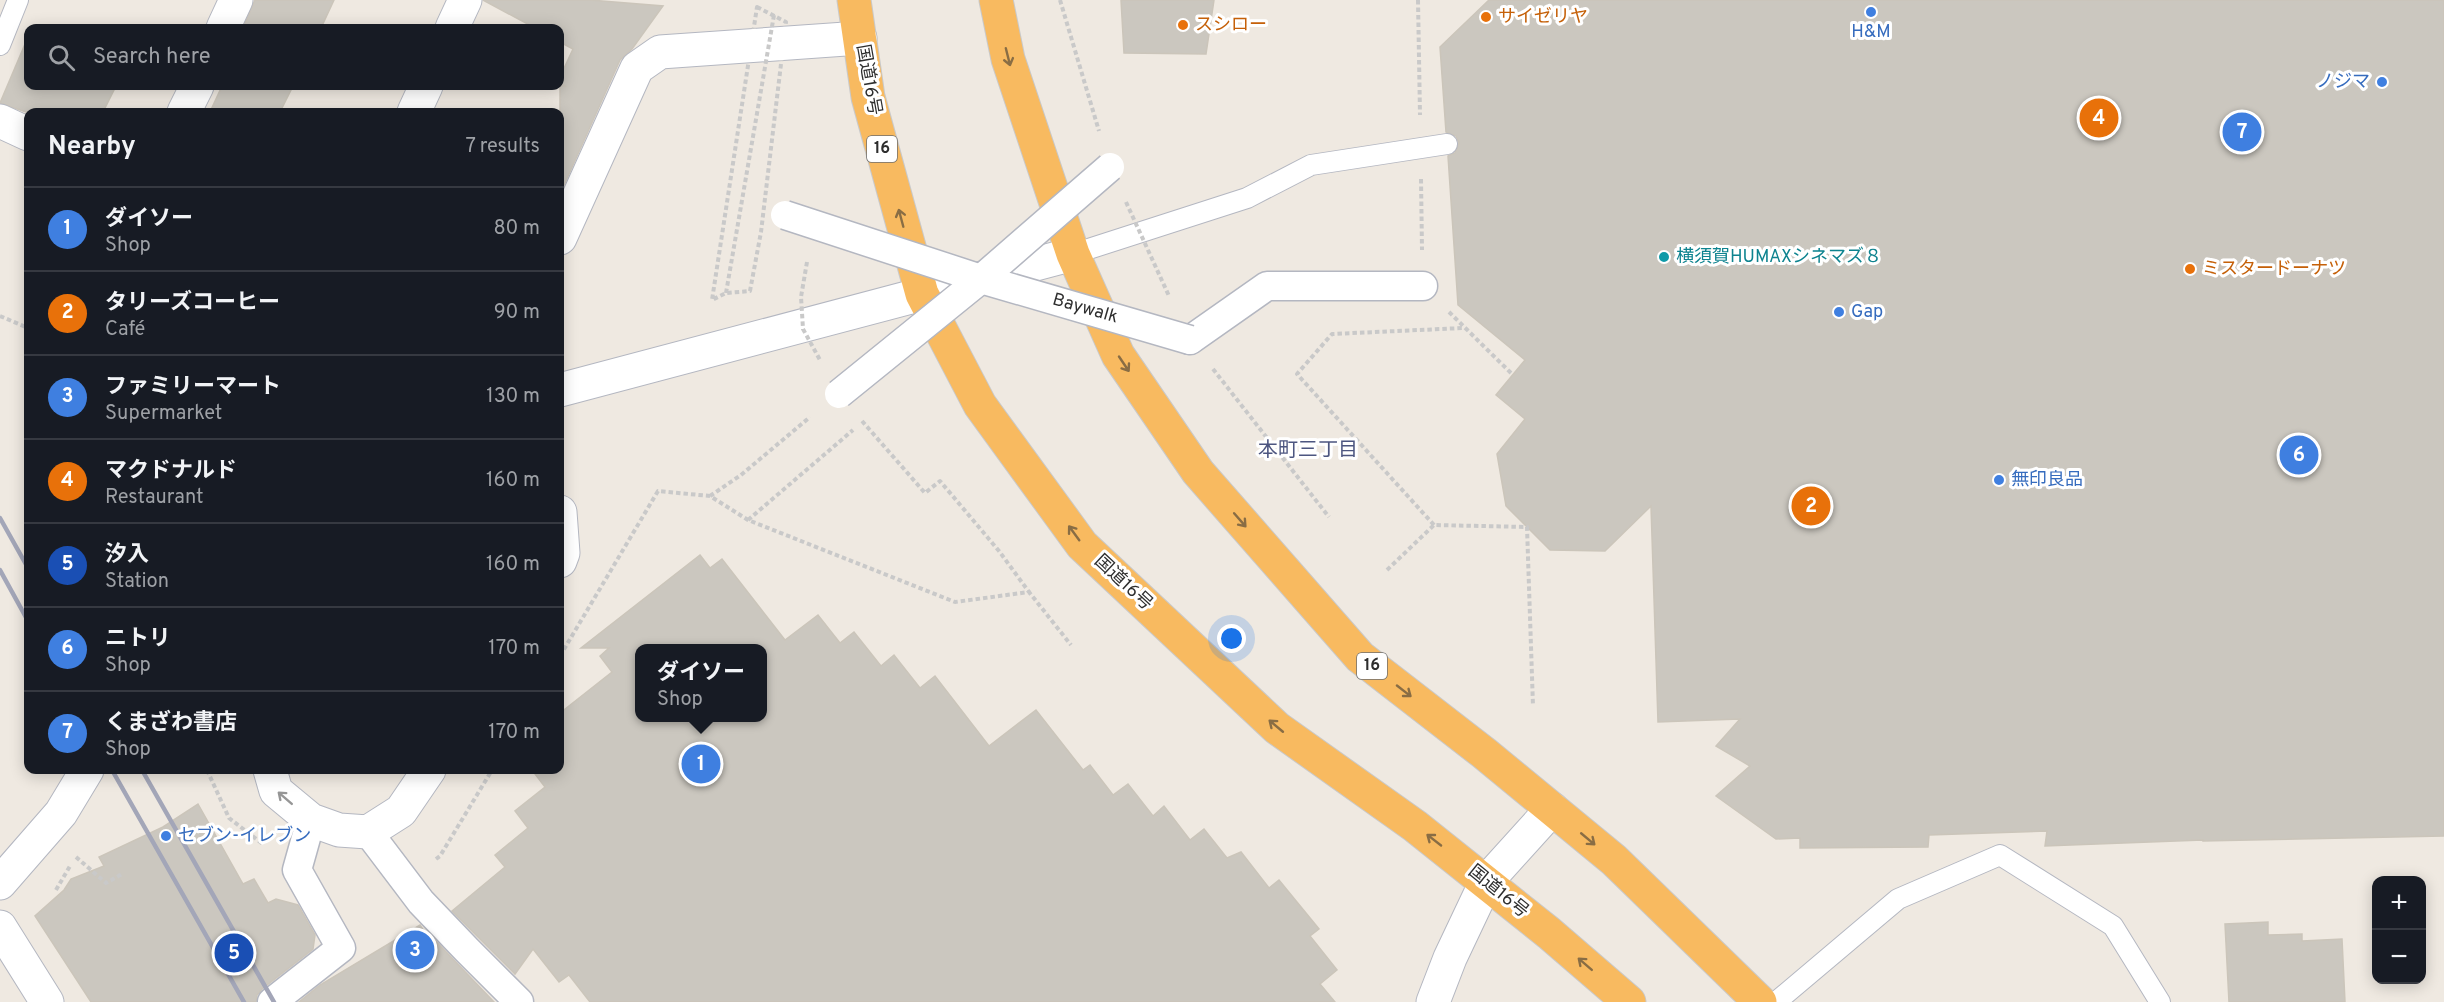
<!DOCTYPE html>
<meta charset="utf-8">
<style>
body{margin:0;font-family:Overpass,"Noto Sans JP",sans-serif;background:#20242c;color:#f1f3f6}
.controls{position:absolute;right:18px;bottom:18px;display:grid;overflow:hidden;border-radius:12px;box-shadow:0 3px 15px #0003}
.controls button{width:54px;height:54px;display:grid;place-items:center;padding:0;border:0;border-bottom:2px solid #363941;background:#171b24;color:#f1f3f6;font:30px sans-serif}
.you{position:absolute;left:1232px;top:639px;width:21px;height:21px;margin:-15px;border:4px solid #fff;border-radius:50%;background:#1a73e8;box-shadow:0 0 0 9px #1a73e833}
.badge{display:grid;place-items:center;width:39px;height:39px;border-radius:50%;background:#0b8043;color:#fff;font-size:20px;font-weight:700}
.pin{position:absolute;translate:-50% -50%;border:3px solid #fff;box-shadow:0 2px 6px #0006}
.popup{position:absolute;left:635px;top:644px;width:132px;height:78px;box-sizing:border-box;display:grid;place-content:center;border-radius:12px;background:#171b24;filter:drop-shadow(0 2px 4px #0005);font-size:20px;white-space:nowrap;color:#9ea1a6}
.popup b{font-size:22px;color:#f1f3f6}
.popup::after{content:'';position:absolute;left:50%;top:100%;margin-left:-12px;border:12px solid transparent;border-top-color:#171b24}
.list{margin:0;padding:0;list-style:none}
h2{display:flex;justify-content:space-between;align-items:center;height:78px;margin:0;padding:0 24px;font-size:26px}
h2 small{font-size:20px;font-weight:400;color:#9ea1a6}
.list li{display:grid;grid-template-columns:39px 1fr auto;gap:18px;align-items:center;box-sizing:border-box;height:84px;padding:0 24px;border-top:2px solid #363941}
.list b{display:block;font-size:22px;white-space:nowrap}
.list p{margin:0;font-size:20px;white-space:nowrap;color:#9ea1a6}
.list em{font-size:20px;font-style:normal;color:#9ea1a6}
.icon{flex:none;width:33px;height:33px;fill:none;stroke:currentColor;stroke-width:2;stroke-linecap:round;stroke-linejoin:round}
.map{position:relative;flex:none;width:2444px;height:1002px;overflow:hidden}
.search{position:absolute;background:#171b24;box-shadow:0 3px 15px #0003;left:24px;top:24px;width:540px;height:66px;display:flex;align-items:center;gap:15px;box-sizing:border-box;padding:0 21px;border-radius:12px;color:#9ea1a6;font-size:22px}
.panel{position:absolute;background:#171b24;box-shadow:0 3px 15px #0003;left:24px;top:108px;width:540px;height:666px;border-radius:12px}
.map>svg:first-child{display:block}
.building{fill:#cbc7bf;stroke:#cbc5ba;stroke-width:1.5;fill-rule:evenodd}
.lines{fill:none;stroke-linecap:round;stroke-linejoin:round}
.service-casing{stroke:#b4b7c1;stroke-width:22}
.pedestrian-casing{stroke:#b4b7c1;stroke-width:31}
.minor-casing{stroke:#b4b7c1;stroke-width:35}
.tertiary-casing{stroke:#b4b7c1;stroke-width:35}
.trunk-casing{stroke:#c9c9c9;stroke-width:35}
.path{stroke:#c9c9c9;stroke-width:4;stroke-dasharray:4.5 3;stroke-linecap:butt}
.service{stroke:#fff;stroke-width:20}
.pedestrian{stroke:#fff;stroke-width:28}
.minor{stroke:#fff;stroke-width:33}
.tertiary{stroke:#fff;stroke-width:33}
.trunk{stroke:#f8ba60;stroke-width:33}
.rail{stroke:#a3a6b8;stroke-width:4.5}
.pedestrian-bridge-casing{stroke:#b4b7c1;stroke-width:31;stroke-linecap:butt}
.path-bridge{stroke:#c9c9c9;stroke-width:4;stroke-dasharray:4.5 3;stroke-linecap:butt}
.pedestrian-bridge{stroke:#fff;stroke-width:28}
.oneway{stroke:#896d44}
.oneway2{stroke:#969696}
.shop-dot{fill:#3f7fe0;stroke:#fff;stroke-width:2}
.food-dot{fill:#e8710a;stroke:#fff;stroke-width:2}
.culture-dot{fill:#0f9aa8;stroke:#fff;stroke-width:2}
.labels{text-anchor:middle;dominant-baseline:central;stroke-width:6;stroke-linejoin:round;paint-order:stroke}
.shield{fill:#fff;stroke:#6d6d6d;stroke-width:1.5}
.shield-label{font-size:16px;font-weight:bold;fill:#2e2e2e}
.food-label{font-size:18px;fill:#c56008;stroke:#fff;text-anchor:start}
.shop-label{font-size:18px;fill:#366cbe;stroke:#fff;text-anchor:start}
.street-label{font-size:18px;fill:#2e2e2e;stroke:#fff}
.culture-label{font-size:18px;fill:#0d838f;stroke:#fff;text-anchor:start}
.neighbourhood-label{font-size:20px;fill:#4d5680;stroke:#fff}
</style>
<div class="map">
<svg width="2444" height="1002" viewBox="0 0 2444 1002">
<rect width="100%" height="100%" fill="#efe9e1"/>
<!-- building -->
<g class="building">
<path d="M255,0H334L321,28H243Z"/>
<path d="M483,0H590L663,6L632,49L620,60L560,194V86H565L560,83V77L573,49L560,42V28H535Z"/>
<path d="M1121,0H1214L1206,54L1124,53Z"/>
<path d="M1489,0H2444V836L2203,841V840L2045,846L2047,831L1929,835L1928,847L1800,848V838L1776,839L1716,796L1750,766L1716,746L1740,719L1658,722L1651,506L1605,551L1550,550L1506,506L1497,454L1525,419L1496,395L1525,360L1458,305L1448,156L1455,153L1459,143L1456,136L1446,132L1440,47Z"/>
<path d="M28,37V86H116L103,112H26L0,103Z"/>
<path d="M222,86H293L280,112H210Z"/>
<path d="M700,555L710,568L722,559L785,640L818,615L840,643L854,632L881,666L894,655L920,688L935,676L989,746L1036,710L1083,770L1090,765L1113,795L1128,784L1153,816L1164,806L1190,840L1204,829L1227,858L1241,852L1269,888L1279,880L1319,929L1310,936L1337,970L1320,984L1335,1002H590L569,975L559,982L533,949L515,974L452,911L505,867L495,855L528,828L515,811L545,787L532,770H560V713L612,672L600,656L609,648H581ZM639,648H762V717H639Z"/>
<path d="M198,804L243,884L254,879L268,903L276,899L298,905L315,935L313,949L262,989L257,995L256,1002H91L35,916L64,890L71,879L104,866L99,857L163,827Z"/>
<path d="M2268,922V935L2302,934V941L2342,939L2345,1002H2229L2225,924Z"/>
<path d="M420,925L425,933L427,932L494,1002H299L320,985Z"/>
</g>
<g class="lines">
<!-- service casing -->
<g class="service-casing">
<g id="service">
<path d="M0,45L18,0"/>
<path d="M1073,254L1247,198L1311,165L1447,144"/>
<path d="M1776,1002L1898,899L2000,855L2113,926L2160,1002"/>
</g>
</g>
<!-- pedestrian casing -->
<g class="pedestrian-casing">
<g id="pedestrian">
<path d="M1190,340L1267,286H1423"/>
<path d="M368,832L421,902L467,950L519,1002"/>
<path d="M272,1002L341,948L297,870L311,820"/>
</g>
</g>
<!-- minor casing -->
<g class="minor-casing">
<g id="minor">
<path d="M223,28L236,0"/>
<path d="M184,112L197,86"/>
<path d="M0,121L28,134"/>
<path d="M560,238L637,68L660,52L860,38"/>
<path d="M560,512L563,553L560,561"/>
<path d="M270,770L276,791L311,820L339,830L368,832L401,811L429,770"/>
<path d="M0,927L47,1002"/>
<path d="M1433,1002L1450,958L1486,882L1552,809"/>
</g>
</g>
<!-- tertiary casing -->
<g class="tertiary-casing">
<g id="tertiary">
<path d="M452,28L465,0"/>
<path d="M414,112L426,86"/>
<path d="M560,390L1073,254"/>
<path d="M0,883L61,813L87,770"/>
</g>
</g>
<!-- trunk casing -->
<g class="trunk-casing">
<g id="trunk">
<path d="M854,0L868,97L922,294L980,405L1082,545L1277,728L1415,826L1549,933L1629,1002"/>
<path d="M996,0L1008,59L1073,254L1118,355L1198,472L1360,657L1484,753L1614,860L1760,1002"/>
</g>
</g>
<!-- path -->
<g class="path">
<path d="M1060,0L1099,131"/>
<path d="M1418,0L1420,115"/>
<path d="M757,7L786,22L761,232L750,291L726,293L712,300Z"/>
<path d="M1421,179L1422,250"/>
<path d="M1449,312L1513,375"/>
<path d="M0,316L28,328"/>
<path d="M1213,369L1329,517"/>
<path d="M862,421L925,493L940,481L999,551L1029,592"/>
<path d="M710,496L741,475L810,417"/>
<path d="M748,520L853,430"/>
<path d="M1434,525L1297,374L1332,334L1463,328"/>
<path d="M1387,570L1434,525L1527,527L1533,706"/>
<path d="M560,656L658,491L710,496L748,520L955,602L1029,592L1071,645"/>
<path d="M207,770L229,818L264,845"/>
<path d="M76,857L106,883L122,874"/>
<path d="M436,859L440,856L492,770"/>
<path d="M56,890L70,866"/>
</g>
<!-- service -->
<use href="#service" class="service"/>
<!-- pedestrian -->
<use href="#pedestrian" class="pedestrian"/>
<!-- minor -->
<use href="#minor" class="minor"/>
<!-- tertiary -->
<use href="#tertiary" class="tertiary"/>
<!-- trunk -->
<use href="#trunk" class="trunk"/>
<!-- rail -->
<g class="rail">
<path d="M0,518L28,568"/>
<path d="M0,570L28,621"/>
<path d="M112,770L244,1002"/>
<path d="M142,770L274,1002"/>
</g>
<!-- pedestrian-bridge casing -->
<g class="pedestrian-bridge-casing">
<g id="pedestrian-bridge">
<path d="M785,215L981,279L1190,340"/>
<path d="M839,394L981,279L1110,167"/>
</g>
</g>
<!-- path-bridge -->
<g class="path-bridge">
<path d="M1126,202L1169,296"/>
<path d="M807,262L801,297L803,329L820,360"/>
<path d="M726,293L774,15"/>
</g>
<!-- pedestrian-bridge -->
<use href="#pedestrian-bridge" class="pedestrian-bridge"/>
</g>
<!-- one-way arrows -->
<defs><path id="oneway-shaft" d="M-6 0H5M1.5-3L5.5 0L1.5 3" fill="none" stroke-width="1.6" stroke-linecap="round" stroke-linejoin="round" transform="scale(1.5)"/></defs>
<g class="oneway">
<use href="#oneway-shaft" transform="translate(1008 57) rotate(76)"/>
<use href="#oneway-shaft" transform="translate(901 218) rotate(-105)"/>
<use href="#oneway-shaft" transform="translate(1124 364) rotate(56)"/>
<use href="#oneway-shaft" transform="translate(1240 520) rotate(49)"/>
<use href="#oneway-shaft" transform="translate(1074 533) rotate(-126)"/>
<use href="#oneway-shaft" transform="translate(1404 691) rotate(38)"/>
<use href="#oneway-shaft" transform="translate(1276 726) rotate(-140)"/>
<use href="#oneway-shaft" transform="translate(1588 839) rotate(40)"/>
<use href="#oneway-shaft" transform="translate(1434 840) rotate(-142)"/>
<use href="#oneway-shaft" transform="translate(1585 964) rotate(-139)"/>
</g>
<use class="oneway2" href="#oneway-shaft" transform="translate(285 798) rotate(-139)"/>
<!-- markers -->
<g class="shop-dot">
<circle cx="1871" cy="12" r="6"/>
<circle cx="2382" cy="82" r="6"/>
<circle cx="1839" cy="312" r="6"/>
<circle cx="1999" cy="480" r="6"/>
<circle cx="166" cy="836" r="6"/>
</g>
<g class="food-dot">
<circle cx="1486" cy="17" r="6"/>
<circle cx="1183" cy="25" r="6"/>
<circle cx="2190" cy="269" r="6"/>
</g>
<circle class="culture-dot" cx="1664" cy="257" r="6"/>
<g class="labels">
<!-- shield labels -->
<g class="shield">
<rect x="867" y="136" width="30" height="26" rx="4.5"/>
<rect x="1357" y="653" width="30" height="26" rx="4.5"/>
</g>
<g class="shield-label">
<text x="882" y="149">16</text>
<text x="1372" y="666">16</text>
</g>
<!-- food labels -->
<g class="food-label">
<text x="1498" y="17">サイゼリヤ</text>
<text x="1195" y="25">スシロー</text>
<text x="2202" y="269">ミスタードーナツ</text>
</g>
<!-- shop labels -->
<g class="shop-label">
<text x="1871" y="32" text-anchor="middle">H&amp;M</text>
<text x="2370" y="82" text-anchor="end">ノジマ</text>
<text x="1851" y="312">Gap</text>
<text x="2011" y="480">無印良品</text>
<text x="178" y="836">セブン-イレブン</text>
</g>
<!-- street labels -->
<g class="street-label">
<text transform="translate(868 80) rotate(80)">国道16号</text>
<text transform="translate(1085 309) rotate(16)">Baywalk</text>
<text transform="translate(1123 583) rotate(43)">国道16号</text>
<text transform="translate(1498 892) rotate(39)">国道16号</text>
</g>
<!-- culture labels -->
<g class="culture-label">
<text x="1676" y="257">横須賀HUMAXシネマズ８</text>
</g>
<!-- neighbourhood labels -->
<g class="neighbourhood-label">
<text x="1308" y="451">本町三丁目</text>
</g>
</g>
</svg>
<div class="controls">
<button>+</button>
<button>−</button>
</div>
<div class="you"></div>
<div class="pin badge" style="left:701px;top:764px;background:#3f7fe0">1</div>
<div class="popup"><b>ダイソー</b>Shop</div>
<div class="pin badge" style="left:1811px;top:506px;background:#e8710a">2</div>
<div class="pin badge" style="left:415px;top:950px;background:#3f7fe0">3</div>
<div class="pin badge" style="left:2099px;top:118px;background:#e8710a">4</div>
<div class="pin badge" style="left:234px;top:953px;background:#1a4fb4">5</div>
<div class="pin badge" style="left:2299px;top:455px;background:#3f7fe0">6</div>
<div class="pin badge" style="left:2242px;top:132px;background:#3f7fe0">7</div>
<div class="search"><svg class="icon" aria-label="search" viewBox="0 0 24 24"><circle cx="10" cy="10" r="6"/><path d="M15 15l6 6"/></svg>Search here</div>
<section class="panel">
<h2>Nearby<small>7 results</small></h2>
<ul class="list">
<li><span class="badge" style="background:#3f7fe0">1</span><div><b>ダイソー</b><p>Shop</p></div><em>80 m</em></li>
<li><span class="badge" style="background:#e8710a">2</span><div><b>タリーズコーヒー</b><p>Café</p></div><em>90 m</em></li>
<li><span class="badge" style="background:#3f7fe0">3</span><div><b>ファミリーマート</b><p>Supermarket</p></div><em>130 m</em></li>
<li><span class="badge" style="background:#e8710a">4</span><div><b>マクドナルド</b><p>Restaurant</p></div><em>160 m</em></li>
<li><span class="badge" style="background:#1a4fb4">5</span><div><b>汐入</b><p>Station</p></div><em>160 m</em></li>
<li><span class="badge" style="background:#3f7fe0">6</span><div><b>ニトリ</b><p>Shop</p></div><em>170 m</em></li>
<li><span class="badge" style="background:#3f7fe0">7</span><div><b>くまざわ書店</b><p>Shop</p></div><em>170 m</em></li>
</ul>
</section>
</div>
